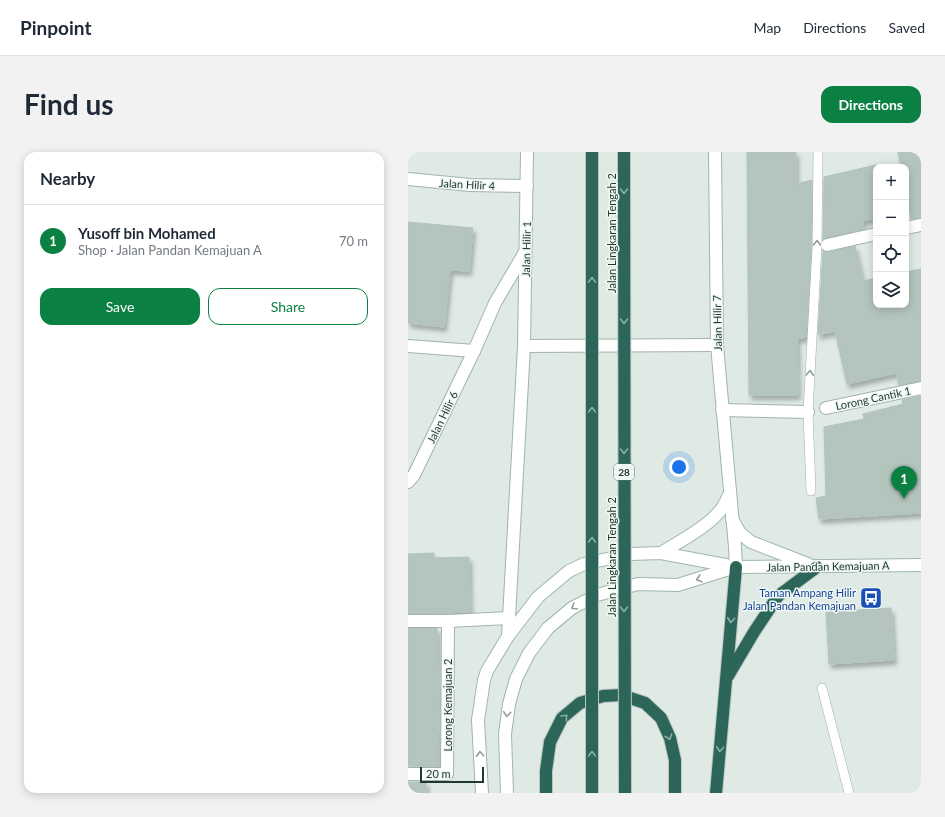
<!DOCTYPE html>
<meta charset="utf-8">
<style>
body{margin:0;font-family:Lato,sans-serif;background:#f2f2f3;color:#1f2937}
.controls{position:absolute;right:12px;top:12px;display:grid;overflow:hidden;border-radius:8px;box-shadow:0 2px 10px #0003}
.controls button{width:36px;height:36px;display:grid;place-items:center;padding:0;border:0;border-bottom:1px solid #e0e1e3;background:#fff;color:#1f2937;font:20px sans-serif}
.scale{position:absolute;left:12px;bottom:10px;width:64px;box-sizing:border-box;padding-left:4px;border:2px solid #203a33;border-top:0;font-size:11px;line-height:14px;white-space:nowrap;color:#203a33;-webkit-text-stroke:3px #eff7f3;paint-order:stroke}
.you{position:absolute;left:271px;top:315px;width:14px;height:14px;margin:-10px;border:3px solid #fff;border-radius:50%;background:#1a73e8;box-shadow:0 0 0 6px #1a73e833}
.badge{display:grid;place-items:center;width:26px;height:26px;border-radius:50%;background:#0b8043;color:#fff;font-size:13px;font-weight:700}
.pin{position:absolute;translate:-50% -33px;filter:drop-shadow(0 1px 2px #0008)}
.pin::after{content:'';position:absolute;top:21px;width:14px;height:12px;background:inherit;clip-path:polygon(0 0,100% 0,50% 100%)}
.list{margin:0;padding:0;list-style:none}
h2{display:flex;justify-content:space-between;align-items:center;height:52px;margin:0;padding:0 16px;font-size:17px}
h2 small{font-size:13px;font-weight:400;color:#747a83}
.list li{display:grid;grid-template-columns:26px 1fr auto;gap:12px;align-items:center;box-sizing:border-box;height:72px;padding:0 16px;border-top:1px solid #e0e1e3}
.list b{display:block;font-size:15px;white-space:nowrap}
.list p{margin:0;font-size:13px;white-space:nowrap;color:#747a83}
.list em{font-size:13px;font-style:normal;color:#747a83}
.actions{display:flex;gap:8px;padding:12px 16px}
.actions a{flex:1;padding:9px 0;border:1px solid #0b8043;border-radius:12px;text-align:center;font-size:14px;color:#0b8043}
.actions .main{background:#0b8043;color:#fff}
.icon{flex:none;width:22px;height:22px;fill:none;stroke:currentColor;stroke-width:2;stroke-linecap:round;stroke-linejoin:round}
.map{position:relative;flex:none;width:513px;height:641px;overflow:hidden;border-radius:12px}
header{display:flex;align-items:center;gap:24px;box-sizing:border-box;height:56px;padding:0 20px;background:#fff;border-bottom:1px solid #e0e1e3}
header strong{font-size:19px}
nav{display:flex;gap:22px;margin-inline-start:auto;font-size:14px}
.intro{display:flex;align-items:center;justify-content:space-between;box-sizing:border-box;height:96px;padding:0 24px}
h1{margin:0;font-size:28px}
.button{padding:10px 18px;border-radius:12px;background:#0b8043;color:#fff;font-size:14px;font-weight:700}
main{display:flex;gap:24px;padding:0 24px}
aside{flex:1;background:#fff;border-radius:12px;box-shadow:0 2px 10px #0003}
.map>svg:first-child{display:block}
.building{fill:#b4c5be;stroke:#b1c4bc;filter:url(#shadow)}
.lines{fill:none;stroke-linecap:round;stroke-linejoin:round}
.lane-casing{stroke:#a2b2ac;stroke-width:10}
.street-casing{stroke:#a2b2ac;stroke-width:14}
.secondary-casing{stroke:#9eb6ad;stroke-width:14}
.highway-casing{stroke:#bcc4c2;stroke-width:14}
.lane{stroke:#fff;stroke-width:9}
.street{stroke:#fff;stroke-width:12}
.secondary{stroke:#fff;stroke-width:12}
.highway{stroke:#2c6659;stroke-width:12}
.highway-bridge-casing{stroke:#bcc4c2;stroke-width:14;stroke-linecap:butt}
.highway-bridge{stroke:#2c6659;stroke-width:12}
.oneway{stroke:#8eaea6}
.oneway2{stroke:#909c99}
.labels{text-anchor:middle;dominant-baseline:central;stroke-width:3;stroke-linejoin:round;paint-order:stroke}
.shield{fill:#eff7f3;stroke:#5e736d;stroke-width:1}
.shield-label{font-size:10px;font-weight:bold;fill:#203a33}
.street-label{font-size:11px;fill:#203a33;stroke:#eff7f3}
.transit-label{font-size:11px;fill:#164399;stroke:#eff7f3;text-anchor:end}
</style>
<header>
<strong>Pinpoint</strong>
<nav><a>Map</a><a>Directions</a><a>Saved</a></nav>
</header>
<div class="intro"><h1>Find us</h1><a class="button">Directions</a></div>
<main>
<aside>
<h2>Nearby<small></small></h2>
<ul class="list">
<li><span class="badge">1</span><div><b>Yusoff bin Mohamed</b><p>Shop · Jalan Pandan Kemajuan A</p></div><em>70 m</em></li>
</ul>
<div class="actions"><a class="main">Save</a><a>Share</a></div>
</aside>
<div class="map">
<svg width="513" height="641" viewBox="0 0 513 641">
<defs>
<filter id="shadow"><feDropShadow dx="2.5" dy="4.5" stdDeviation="2" flood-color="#0004"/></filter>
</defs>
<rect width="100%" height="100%" fill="#dfeae5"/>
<!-- building -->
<g class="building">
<path d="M339,0H388V32L404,28L403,95L398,185L389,187L390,243H341Z"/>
<path d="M490,0H513V66L503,67L498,40V15H493Z"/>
<path d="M468,13V66L454,69L456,77L415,87L416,25Z"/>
<path d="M0,70L65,76L61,119L42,118L36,175L0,171Z"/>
<path d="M447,94L455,129L468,126V153H498V120L513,117V229L491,233L488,221L439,232L427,179L410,183L415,99L421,100Z"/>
<path d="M513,244V361L411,367L408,346L418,344L416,275L456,267L455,262L495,252L494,248Z"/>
<path d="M26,401V406L61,405L62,460L0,462V402Z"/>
<path d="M483,456L486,508L421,512L418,460Z"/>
<path d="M0,476H29L30,550L29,614H0Z"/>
<rect x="0" y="630" width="18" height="11"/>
</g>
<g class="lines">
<!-- lane casing -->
<g class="lane-casing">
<g id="lane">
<path d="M403,339L400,260L409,95L410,0"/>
<path d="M414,536L441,641"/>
</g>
</g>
<!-- street casing -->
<g class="street-casing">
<g id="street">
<path d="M307,0L309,193L327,395L328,415"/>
<path d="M0,27L62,33L119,34"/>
<path d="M498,76L513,73"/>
<path d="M419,93L468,82"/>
<path d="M0,194L66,199"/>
<path d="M116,194L309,193"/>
<path d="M418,256L513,236"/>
<path d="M314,258L400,260"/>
<path d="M0,330L6,323L66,199L87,151L117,100"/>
<path d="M0,469H40L101,466"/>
<path d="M100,484L116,194L119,0"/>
<path d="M0,622H39L40,469"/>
</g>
</g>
<!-- secondary casing -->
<g class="secondary-casing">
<g id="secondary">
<path d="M324,367L332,381L343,390L400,412"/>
<path d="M253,401C272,389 302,374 315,355C318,350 320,345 322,341"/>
<path d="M74,641L70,568L76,528L79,519L100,484L130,445L161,419L176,412L222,402L253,401L328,415L513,413"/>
<path d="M99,641L97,582L101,552L108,527L121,501L140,476L164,456L189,443L230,432L270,433L327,415"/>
</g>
</g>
<!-- highway casing -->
<g class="highway-casing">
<g id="highway">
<path d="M320,524L346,480L370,444L409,415"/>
<path d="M138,641V619L142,590L154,566L172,551L195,544L213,543L237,551L253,566L262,586L267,608V641"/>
<path d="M308,641L328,415"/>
</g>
</g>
<!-- lane -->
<use href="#lane" class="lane"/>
<!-- street -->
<use href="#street" class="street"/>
<!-- secondary -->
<use href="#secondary" class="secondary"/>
<!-- highway -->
<use href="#highway" class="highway"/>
<!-- highway-bridge casing -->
<g class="highway-bridge-casing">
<g id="highway-bridge">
<path d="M184,0V641"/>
<path d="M216,0L217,641"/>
</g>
</g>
<!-- highway-bridge -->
<use href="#highway-bridge" class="highway-bridge"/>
</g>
<!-- one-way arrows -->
<defs><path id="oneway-chevron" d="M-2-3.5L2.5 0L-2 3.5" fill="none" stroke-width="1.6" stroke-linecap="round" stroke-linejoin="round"/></defs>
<g class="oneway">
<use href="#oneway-chevron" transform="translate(216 39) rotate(90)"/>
<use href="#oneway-chevron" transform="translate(184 128) rotate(-90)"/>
<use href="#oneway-chevron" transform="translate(216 169) rotate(90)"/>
<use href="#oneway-chevron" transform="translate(184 258) rotate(-90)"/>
<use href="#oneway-chevron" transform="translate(216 299) rotate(90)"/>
<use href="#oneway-chevron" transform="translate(184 388) rotate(-90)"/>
<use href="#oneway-chevron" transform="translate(216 457) rotate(90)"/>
<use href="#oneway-chevron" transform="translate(323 468) rotate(95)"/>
<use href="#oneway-chevron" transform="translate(157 565) rotate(-47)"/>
<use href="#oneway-chevron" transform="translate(261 585) rotate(71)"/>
<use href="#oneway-chevron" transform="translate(312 597) rotate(95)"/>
<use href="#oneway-chevron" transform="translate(184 602) rotate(-90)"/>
</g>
<g class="oneway2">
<use href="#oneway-chevron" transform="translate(409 91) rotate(-89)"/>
<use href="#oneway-chevron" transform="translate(402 221) rotate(-87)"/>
<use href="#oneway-chevron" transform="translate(291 427) rotate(162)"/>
<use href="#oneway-chevron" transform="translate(166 455) rotate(149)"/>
<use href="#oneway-chevron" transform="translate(99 562) rotate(97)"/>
<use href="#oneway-chevron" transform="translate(72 602) rotate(-93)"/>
</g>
<!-- icons -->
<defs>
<g id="bus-square" transform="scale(1.15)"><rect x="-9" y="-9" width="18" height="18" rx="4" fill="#1a4fb4" stroke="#eff7f3"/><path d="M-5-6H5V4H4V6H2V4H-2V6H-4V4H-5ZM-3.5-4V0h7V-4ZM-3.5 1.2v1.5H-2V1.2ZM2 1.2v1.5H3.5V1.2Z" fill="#fff"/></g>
</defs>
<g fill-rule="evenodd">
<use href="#bus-square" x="463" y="446"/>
</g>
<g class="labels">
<!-- shield labels -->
<rect class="shield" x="206" y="312" width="20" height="16" rx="3"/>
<g class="shield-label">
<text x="216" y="320">28</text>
</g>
<!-- street labels -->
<g class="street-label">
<text transform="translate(59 32) rotate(3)">Jalan Hilir 4</text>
<text transform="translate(203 81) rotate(-90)">Jalan Lingkaran Tengah 2</text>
<text transform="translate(118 97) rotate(-89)">Jalan Hilir 1</text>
<text transform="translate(309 171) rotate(-91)">Jalan Hilir 7</text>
<text transform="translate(465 246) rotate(-12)">Lorong Cantik 1</text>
<text transform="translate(34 265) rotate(-64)">Jalan Hilir 6</text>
<text transform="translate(203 405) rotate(-90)">Jalan Lingkaran Tengah 2</text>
<text transform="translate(420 414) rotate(-1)">Jalan Pandan Kemajuan A</text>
<text transform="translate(39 553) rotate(-90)">Lorong Kemajuan 2</text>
</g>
<!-- transit labels -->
<g class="transit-label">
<text x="448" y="440">Taman Ampang Hilir<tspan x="448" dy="13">Jalan Pandan Kemajuan</tspan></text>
</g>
</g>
</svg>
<div class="controls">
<button>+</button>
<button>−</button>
<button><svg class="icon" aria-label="locate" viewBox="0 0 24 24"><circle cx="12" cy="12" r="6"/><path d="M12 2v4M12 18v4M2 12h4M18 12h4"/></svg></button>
<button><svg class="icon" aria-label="layers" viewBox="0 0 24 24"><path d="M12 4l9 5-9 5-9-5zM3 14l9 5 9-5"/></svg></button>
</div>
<div class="scale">20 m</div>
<div class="you"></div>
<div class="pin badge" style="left:496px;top:347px">1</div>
</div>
</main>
